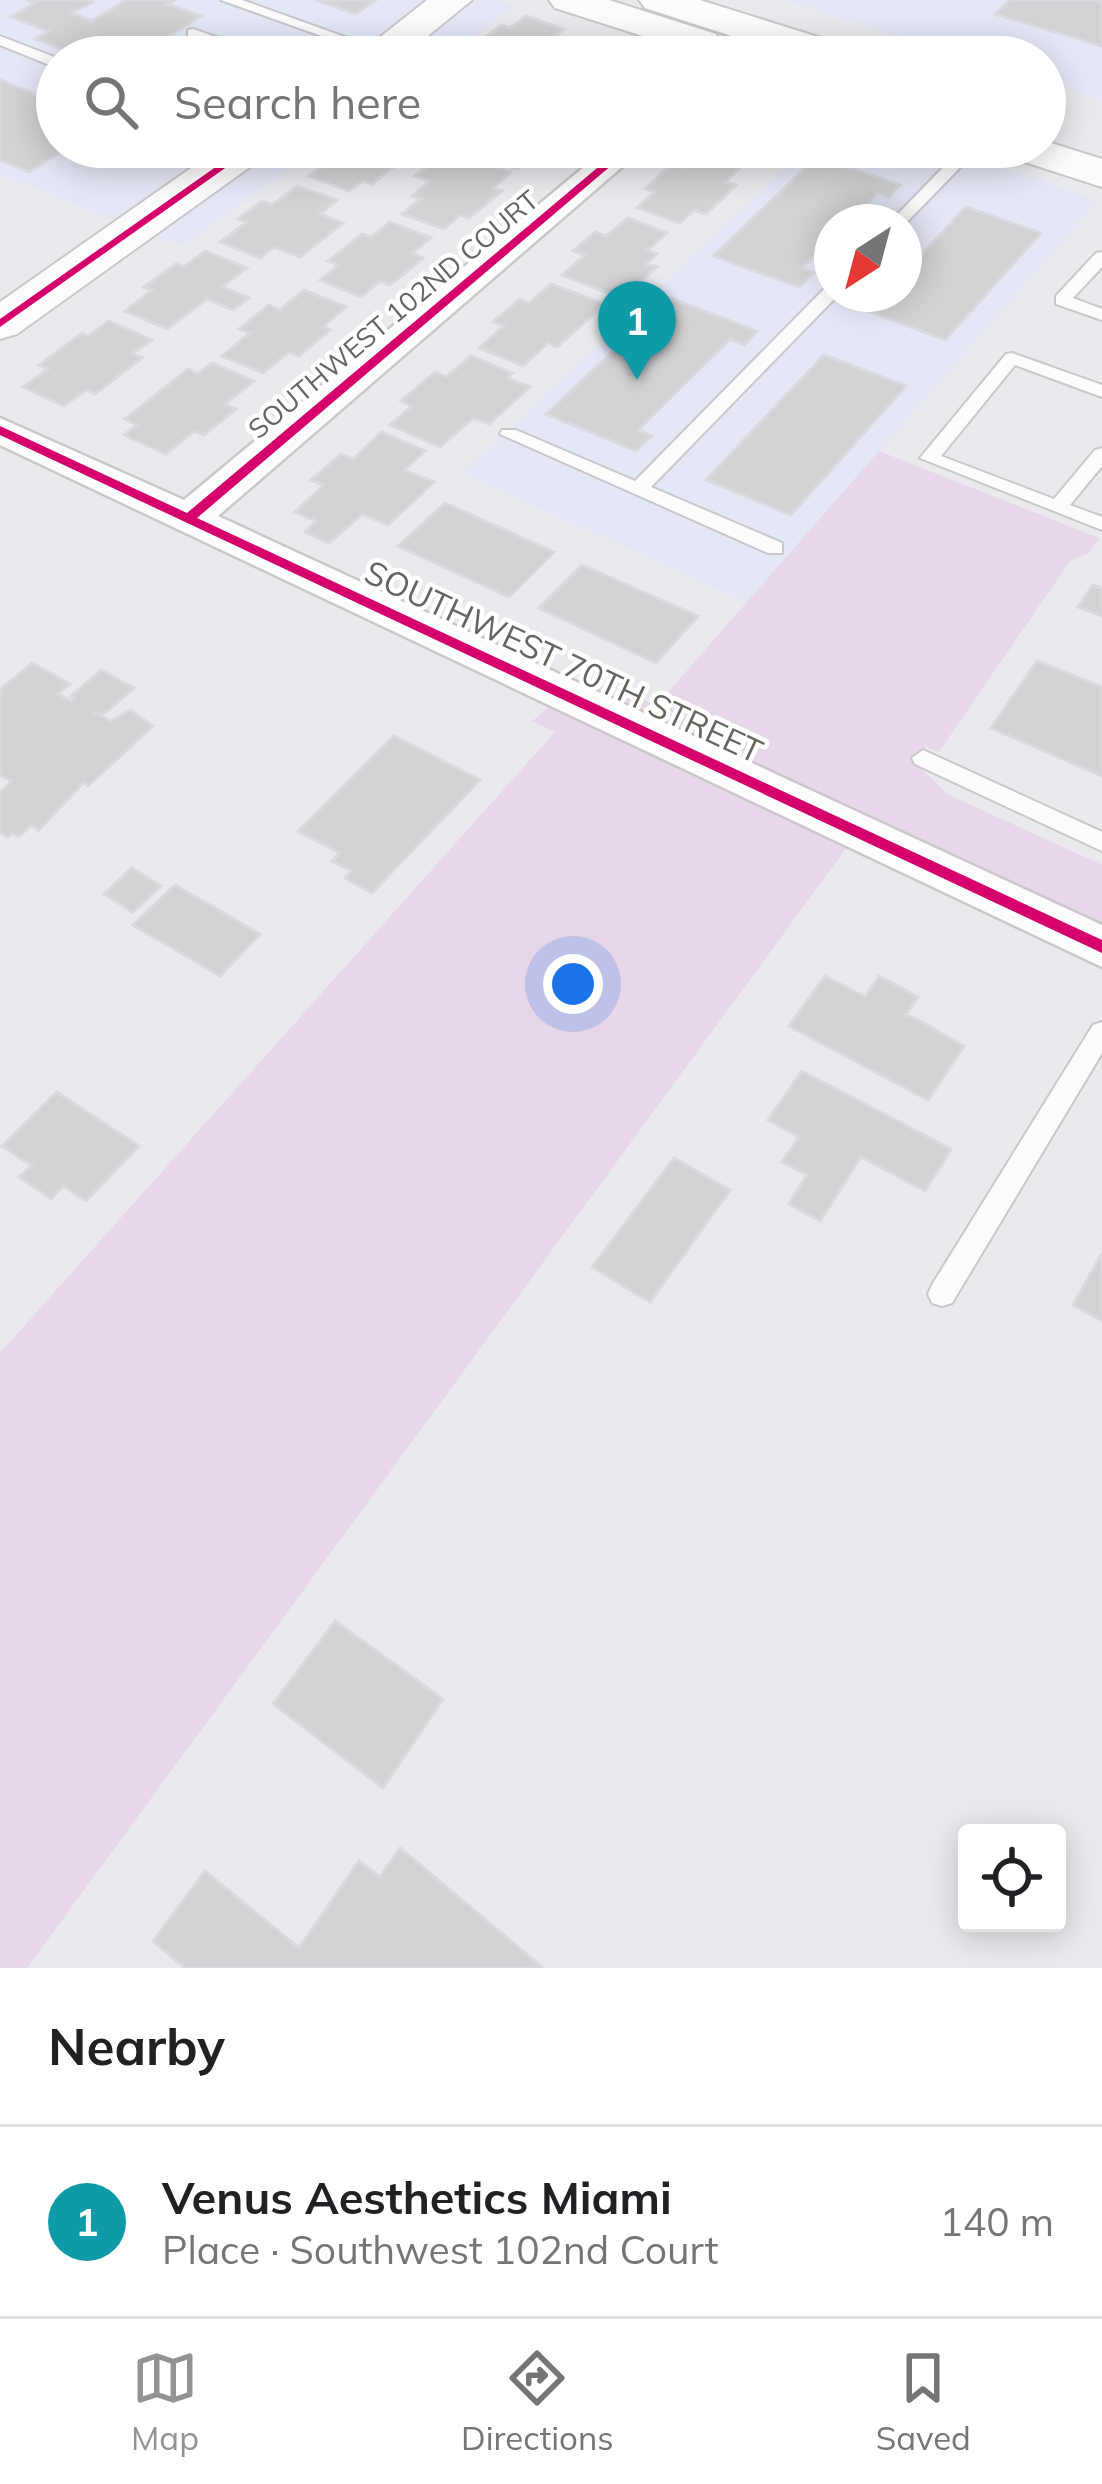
<!DOCTYPE html>
<meta charset="utf-8">
<style>
body{margin:0;font-family:Mulish,sans-serif;background:#f6f6f6;color:#202124}
.controls{position:absolute;right:36px;bottom:36px;display:grid;overflow:hidden;border-radius:12px;box-shadow:0 6px 30px #0003}
.controls button{width:108px;height:108px;display:grid;place-items:center;padding:0;border:0;border-bottom:3px solid #e0e0e0;background:#fff;color:#202124;font:60px sans-serif}
.compass{position:absolute;left:814px;top:204px;width:108px;height:108px;border-radius:50%;background:#fff;box-shadow:0 6px 30px #0003;rotate:216deg}
.you{position:absolute;left:573px;top:984px;width:42px;height:42px;margin:-30px;border:9px solid #fff;border-radius:50%;background:#1a73e8;box-shadow:0 0 0 18px #1a73e833}
.badge{display:grid;place-items:center;width:78px;height:78px;border-radius:50%;background:#949391;color:#fff;font-size:39px;font-weight:700}
.pin{position:absolute;translate:-50% -99px;filter:drop-shadow(0 3px 6px #0008)}
.pin::after{content:'';position:absolute;top:63px;width:42px;height:36px;background:inherit;clip-path:polygon(0 0,100% 0,50% 100%)}
.list{margin:0;padding:0;list-style:none}
h2{display:flex;justify-content:space-between;align-items:center;height:156px;margin:0;padding:0 48px;font-size:51px}
h2 small{font-size:39px;font-weight:400;color:#757577}
.list li{display:grid;grid-template-columns:78px 1fr auto;gap:36px;align-items:center;box-sizing:border-box;height:192px;padding:0 48px;border-top:3px solid #e0e0e0}
.list b{display:block;font-size:45px;white-space:nowrap}
.list p{margin:0;font-size:39px;white-space:nowrap;color:#757577}
.list em{font-size:39px;font-style:normal;color:#757577}
.icon{flex:none;width:66px;height:66px;fill:none;stroke:currentColor;stroke-width:2;stroke-linecap:round;stroke-linejoin:round}
.map{position:relative;flex:none;width:1102px;height:1968px;overflow:hidden}
.search{position:absolute;background:#fff;box-shadow:0 6px 30px #0003;left:36px;right:36px;top:36px;height:132px;display:flex;align-items:center;gap:30px;box-sizing:border-box;padding:0 42px;border-radius:66px;color:#757577;font-size:45px}
.sheet{height:348px;background:#fff}
nav{display:flex;justify-content:space-around;align-items:center;box-sizing:border-box;height:168px;border-top:3px solid #e0e0e0;background:#fff;font-size:33px;color:#757577}
nav a{display:grid;justify-items:center;gap:6px}
nav .on{color:#949391}
.map>svg:first-child{display:block}
.commercial{fill:#e4e7f6;fill-rule:evenodd}
.green{fill:#e8d6e9}
.building{fill:#d2d2d5;stroke:#d8dade;stroke-width:3}
.lines{fill:none;stroke-linecap:round;stroke-linejoin:round}
.lane-casing{stroke:#c8c8c9;stroke-width:4}
.street-casing{stroke:#c8c8c9;stroke-width:5}
.secondary-casing{stroke:#c8c8c9;stroke-width:4}
.lane{fill:#fcfcfc;fill-rule:evenodd}
.street{fill:#fcfcfc;fill-rule:evenodd}
.secondary{fill:#fcfcfc;fill-rule:evenodd}
.cycleway-casing{stroke:#fff;stroke-width:7}
.cycleway{fill:#d6006c;fill-rule:evenodd}
.labels{text-anchor:middle;dominant-baseline:central;stroke-width:9;stroke-linejoin:round;paint-order:stroke}
.far-street-label{font-size:27px;fill:#67645f;stroke:#fff}
.street-label{font-size:33px;fill:#67645f;stroke:#fff}
</style>
<div class="map">
<svg width="1102" height="1968" viewBox="0 0 1102 1968">
<rect width="100%" height="100%" fill="#e9eaee"/>
<!-- commercial -->
<g class="commercial">
<path d="M0,0H495L514,6L444,57H57V147H319L183,246L0,174Z"/>
<path d="M786,0H1102V99L1045,81V57H967Z"/>
<path d="M808,147H946L1098,201L747,602L463,473ZM832,222H904V294H832Z"/>
</g>
<!-- green -->
<g class="green">
<path d="M879,451L1099,538L1089,553L1070,561L939,752L926,747L916,763L947,794L1102,865V933L620,707L625,690L656,706Z"/>
<path d="M551,706L847,847L27,1968H0V1353L555,732L532,721Z"/>
</g>
<!-- building -->
<g class="building">
<path d="M26,0H88L92,2L72,13L92,21L126,0H175L168,4L201,16L160,42L198,56L136,57L100,43L80,56L35,39L48,31L11,17L35,3Z"/>
<path d="M316,0H376L355,14Z"/>
<path d="M1010,0H1102V46L995,14Z"/>
<path d="M526,16L564,29L551,39L559,42L538,57H469L479,49L472,47L502,25L510,28Z"/>
<path d="M0,80L57,103V147H68L29,172L0,160Z"/>
<path d="M338,147H408L396,156L404,159L372,184L363,181L349,191L309,176L332,159L324,156Z"/>
<path d="M491,147H560L555,151L543,147L517,169L480,156Z"/>
<path d="M697,154L740,168L725,182L736,185L706,214L694,210L680,223L637,208L654,192L645,189L672,164L682,167Z"/>
<path d="M817,157L900,185L889,197L878,193L849,222H832V239L802,268L814,273L799,287L713,256Z"/>
<path d="M439,158L464,167L473,159L511,172L493,188L502,191L469,218L460,215L444,229L402,214L420,199L412,196L430,181L415,176Z"/>
<path d="M297,186L337,200L320,214L343,223L300,257L274,247L260,258L220,242L247,222L238,219L262,201L272,205Z"/>
<path d="M966,207L1041,233L945,340L867,311L884,294H904V273Z"/>
<path d="M628,218L667,233L647,250L657,254L646,264L657,267L621,298L562,275L585,255L573,251L595,232L606,236Z"/>
<path d="M390,222L431,238L412,253L423,258L390,285L380,281L361,297L320,280L339,265L328,261L362,234L371,237Z"/>
<path d="M205,251L247,268L222,287L249,298L233,310L207,299L167,329L125,311L152,290L144,287L176,264L184,267Z"/>
<path d="M551,284L605,304L557,347L548,343L523,366L479,348L504,326L493,322L520,299L529,303Z"/>
<path d="M304,290L346,307L322,327L330,330L299,356L289,352L263,373L222,356L250,333L239,329L269,305L280,310Z"/>
<path d="M670,298L757,331L744,345L730,339L638,430L652,436L636,451L546,414Z"/>
<path d="M109,321L152,340L132,354L142,358L95,394L86,390L64,406L23,387L48,369L39,365L82,333L88,336Z"/>
<path d="M824,355L906,386L791,515L706,480Z"/>
<path d="M471,356L512,373L507,378L530,387L489,424L473,418L440,447L390,425L412,406L401,401L435,372L446,377Z"/>
<path d="M212,363L254,381L225,404L236,409L204,435L194,431L166,454L124,435L137,425L125,419L188,369L198,374Z"/>
<path d="M382,432L425,451L404,470L434,482L388,525L362,514L329,543L305,532L316,521L295,512L324,485L311,480L341,454L353,459Z"/>
<path d="M445,503L554,552L509,597L398,546Z"/>
<path d="M582,565L698,616L656,663L539,608Z"/>
<path d="M1093,585L1102,589V616L1078,607Z"/>
<path d="M1037,661L1102,687V776L991,728Z"/>
<path d="M32,663L70,684L58,694L72,701L76,698L71,696L101,670L134,688L105,713L96,714L111,721L130,710L153,726L88,786L83,783L39,830L31,825L19,837L12,833L8,837L0,832V792L12,781L0,775V690Z"/>
<path d="M394,736L480,780L372,893L345,878L351,871L332,861L340,853L298,831Z"/>
<path d="M132,868L161,886L133,912L104,894Z"/>
<path d="M175,885L260,934L220,976L133,925Z"/>
<path d="M825,976L865,997L879,976L918,997L905,1016L913,1017L964,1046L928,1100L789,1026Z"/>
<path d="M802,1071L951,1149L925,1191L861,1157L820,1221L789,1204L807,1175L782,1162L799,1137L768,1120Z"/>
<path d="M57,1092L139,1146L86,1201L63,1186L51,1199L19,1177L32,1166L2,1146Z"/>
<path d="M674,1158L730,1190L650,1302L592,1267Z"/>
<path d="M1102,1253V1321L1073,1305Z"/>
<path d="M335,1621L443,1699L383,1788L273,1704Z"/>
<path d="M400,1848L543,1968H185L153,1941L205,1871L299,1948L359,1861L380,1877Z"/>
</g>
<g class="lines">
<!-- lane casing -->
<g class="lane-casing">
<g id="lane">
<path d="M221,0H242L389,53L377,56Z"/>
<path d="M193,29L265,54L267,57H246L188,36V30Z"/>
<path d="M0,36L57,58V68L0,45Z"/>
<path d="M963,147H980L904,225V222H890Z"/>
<path d="M1102,252V267L1073,298L1102,309V320L1056,304V296L1096,253Z"/>
<path d="M832,286V294L838,295L651,487L782,543V553H768L500,434L502,430H516L635,481L826,287Z"/>
<path d="M1012,353L1102,385V397L1015,365L941,456L1054,499L1095,450L1102,448V466L1070,505L1102,517V530L920,458L1006,354Z"/>
<path d="M923,750L1102,832V851L915,764L912,758Z"/>
<path d="M1102,1022V1053L952,1303L942,1306L932,1303L928,1294L932,1285L1093,1025Z"/>
</g>
</g>
<!-- street casing -->
<g class="street-casing">
<g id="street">
<path d="M738,44L749,47L752,57H718L727,47Z"/>
<path d="M608,147H645L218,516L1102,925V967L0,445V418L184,500Z"/>
</g>
</g>
<!-- secondary casing -->
<g class="secondary-casing">
<g id="secondary">
<path d="M427,0H472L402,57H355Z"/>
<path d="M549,0H609L716,34L722,43L716,52L702,55L555,8Z"/>
<path d="M639,0H700L853,48L859,57H796L645,8Z"/>
<path d="M1045,141L1102,159V187L1006,156L999,147H1045Z"/>
<path d="M221,147H272L265,156L17,334L0,339V302Z"/>
</g>
</g>
<!-- lane -->
<use href="#lane" class="lane"/>
<!-- street -->
<use href="#street" class="street"/>
<!-- secondary -->
<use href="#secondary" class="secondary"/>
<!-- cycleway casing -->
<g class="cycleway-casing">
<g id="cycleway">
<path d="M244,147H255L0,327V319Z"/>
<path d="M622,147H633L197,518L1102,940V953L0,435V426L187,513Z"/>
</g>
</g>
<!-- cycleway -->
<use href="#cycleway" class="cycleway"/>
</g>
<g class="labels">
<!-- far-street labels -->
<g class="far-street-label">
<text transform="translate(393 314) rotate(-40)">SOUTHWEST 102ND COURT</text>
</g>
<!-- street labels -->
<g class="street-label">
<text transform="translate(564 661) rotate(25)">SOUTHWEST 70TH STREET</text>
</g>
</g>
</svg>
<div class="controls">
<button><svg class="icon" aria-label="locate" viewBox="0 0 24 24"><circle cx="12" cy="12" r="6"/><path d="M12 2v4M12 18v4M2 12h4M18 12h4"/></svg></button>
</div>
<svg class="compass" viewBox="-18 -18 36 36"><path d="M0-13l5 13h-10z" fill="#e53935"/><path d="M0 13l5-13h-10z" fill="#757577"/></svg>
<div class="you"></div>
<div class="pin badge" style="left:637px;top:380px;background:#0f9aa8">1</div>
<div class="search"><svg class="icon" aria-label="search" viewBox="0 0 24 24"><circle cx="10" cy="10" r="6"/><path d="M15 15l6 6"/></svg>Search here</div>
</div>
<section class="sheet">
<h2>Nearby<small></small></h2>
<ul class="list">
<li><span class="badge" style="background:#0f9aa8">1</span><div><b>Venus Aesthetics Miami</b><p>Place · Southwest 102nd Court</p></div><em>140 m</em></li>
</ul>
</section>
<nav>
<a class="on"><svg class="icon" aria-label="map" viewBox="0 0 24 24"><path d="M3 6l6-2 6 2 6-2v14l-6 2-6-2-6 2zM9 4v14M15 6v14"/></svg>Map</a>
<a><svg class="icon" aria-label="directions" viewBox="0 0 24 24"><path d="M12 3l9 9-9 9-9-9zM9 14v-3h6M13 9l2 2-2 2"/></svg>Directions</a>
<a><svg class="icon" aria-label="saved" viewBox="0 0 24 24"><path d="M7 4h10v16l-5-4-5 4z"/></svg>Saved</a>
</nav>
